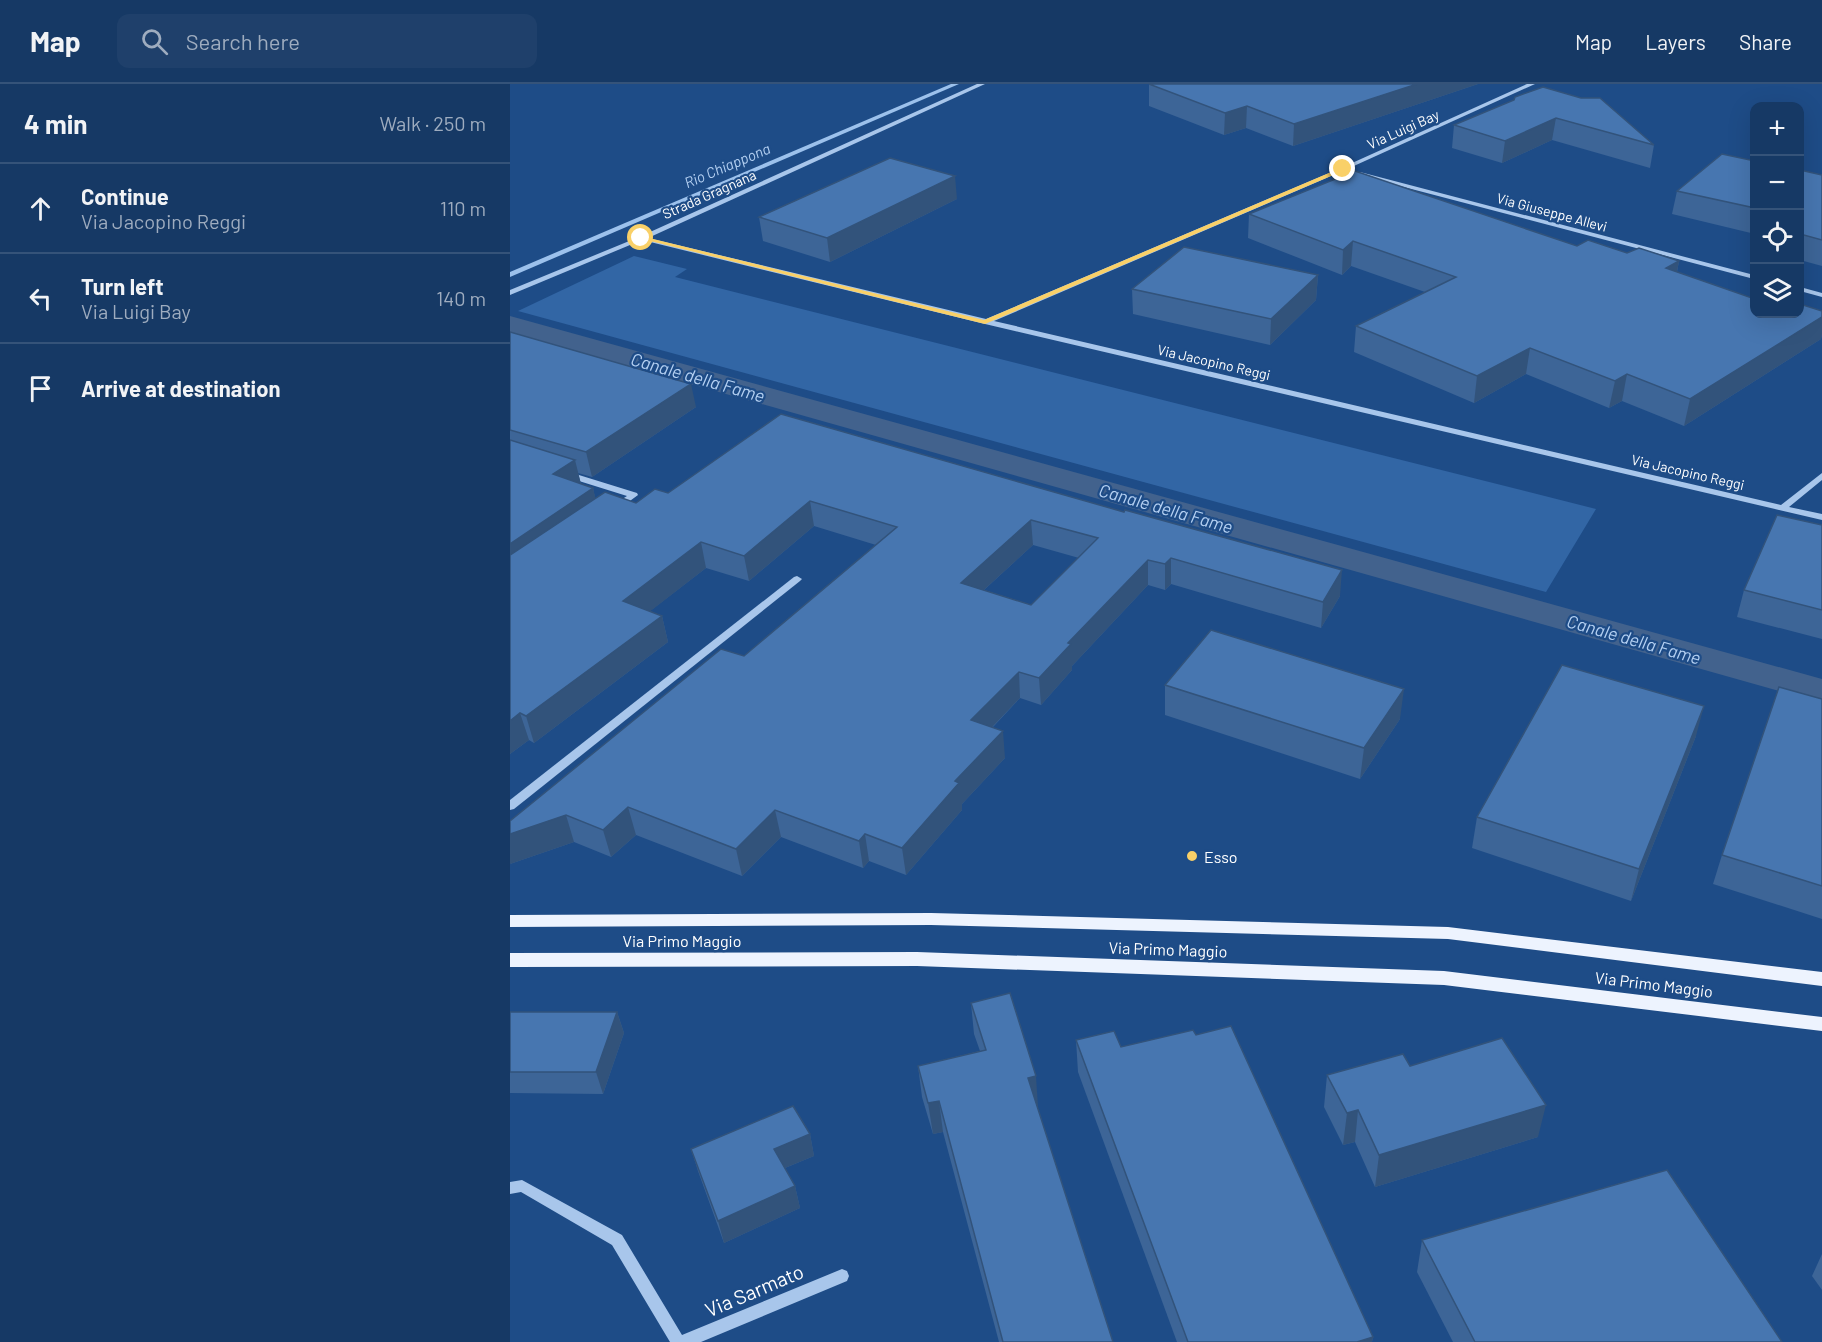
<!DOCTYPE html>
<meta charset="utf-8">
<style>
body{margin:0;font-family:Barlow,sans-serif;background:#1f406b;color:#f1f3f6}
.controls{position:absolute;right:18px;top:18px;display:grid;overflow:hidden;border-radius:12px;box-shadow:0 6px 24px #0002}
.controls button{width:54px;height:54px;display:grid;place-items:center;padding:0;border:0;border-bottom:2px solid #355379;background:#163965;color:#f1f3f6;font:30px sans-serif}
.stop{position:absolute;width:18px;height:18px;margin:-14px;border:4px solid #f9d068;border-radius:50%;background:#fff}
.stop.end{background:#f9d068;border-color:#fff;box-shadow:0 2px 6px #0008}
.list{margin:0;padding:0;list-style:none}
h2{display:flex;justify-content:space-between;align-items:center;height:78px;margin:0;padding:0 24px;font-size:26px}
h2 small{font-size:20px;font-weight:400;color:#9eacbf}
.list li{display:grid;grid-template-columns:39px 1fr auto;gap:18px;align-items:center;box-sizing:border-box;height:90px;padding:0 24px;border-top:2px solid #355379}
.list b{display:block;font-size:22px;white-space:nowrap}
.list p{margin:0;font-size:20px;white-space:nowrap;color:#9eacbf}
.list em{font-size:20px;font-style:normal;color:#9eacbf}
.icon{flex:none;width:33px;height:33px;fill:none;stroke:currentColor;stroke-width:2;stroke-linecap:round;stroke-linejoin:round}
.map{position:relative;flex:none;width:1312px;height:1258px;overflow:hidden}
header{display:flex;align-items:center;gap:36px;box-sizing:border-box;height:84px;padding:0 30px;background:#163965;border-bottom:2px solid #355379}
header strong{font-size:28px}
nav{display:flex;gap:33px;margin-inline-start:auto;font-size:21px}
.search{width:420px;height:54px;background:#1f406b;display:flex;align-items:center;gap:15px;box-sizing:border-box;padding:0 21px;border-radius:12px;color:#9eacbf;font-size:22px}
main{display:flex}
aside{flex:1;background:#163965}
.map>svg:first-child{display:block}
.green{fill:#3266a5}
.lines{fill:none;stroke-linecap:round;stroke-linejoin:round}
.stream{fill:#9cc1ec;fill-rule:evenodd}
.canal{fill:#42628d;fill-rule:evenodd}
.minor{fill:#a8c6eb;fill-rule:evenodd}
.major{fill:#edf3fe;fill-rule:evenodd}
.wall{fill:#3d6597;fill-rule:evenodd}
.shaded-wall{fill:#32537b}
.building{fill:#4776b0;stroke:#32537b;stroke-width:1.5;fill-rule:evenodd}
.route{fill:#f9d068}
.poi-dot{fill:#f9d068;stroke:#1e4c87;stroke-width:2}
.labels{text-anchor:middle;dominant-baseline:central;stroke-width:4.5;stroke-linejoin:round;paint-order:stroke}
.far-street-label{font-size:14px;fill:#fff;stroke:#1e4c87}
.far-water-label{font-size:15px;font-style:italic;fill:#b4d0f2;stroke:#1e4c87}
.poi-label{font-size:16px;fill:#fff;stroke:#1e4c87;text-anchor:start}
.street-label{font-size:16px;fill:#fff;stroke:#1e4c87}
.water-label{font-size:18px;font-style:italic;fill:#b4d0f2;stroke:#1e4c87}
.near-street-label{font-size:20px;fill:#fff;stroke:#1e4c87}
</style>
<header>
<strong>Map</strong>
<div class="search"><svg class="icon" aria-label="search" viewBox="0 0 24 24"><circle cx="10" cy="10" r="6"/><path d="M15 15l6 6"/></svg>Search here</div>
<nav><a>Map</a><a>Layers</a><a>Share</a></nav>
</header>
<main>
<aside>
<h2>4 min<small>Walk · 250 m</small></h2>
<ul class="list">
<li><svg class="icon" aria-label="ahead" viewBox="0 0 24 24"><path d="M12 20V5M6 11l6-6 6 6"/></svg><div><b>Continue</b><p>Via Jacopino Reggi</p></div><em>110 m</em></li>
<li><svg class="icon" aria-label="left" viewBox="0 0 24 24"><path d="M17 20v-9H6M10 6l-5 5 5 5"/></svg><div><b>Turn left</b><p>Via Luigi Bay</p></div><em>140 m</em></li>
<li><svg class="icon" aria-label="arrive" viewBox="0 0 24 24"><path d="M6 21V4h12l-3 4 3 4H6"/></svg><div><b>Arrive at destination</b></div></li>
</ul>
</aside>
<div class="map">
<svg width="1312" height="1258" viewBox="0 0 1312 1258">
<rect width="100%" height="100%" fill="#1e4c87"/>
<!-- green -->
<path class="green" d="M124,172L177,185L165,193L1086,425L1036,508L8,227Z"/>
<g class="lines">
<!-- stream -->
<path class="stream" d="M441,0H449L0,193V188Z"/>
<!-- canal -->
<path class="canal" d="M0,232L1312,595V619L0,249Z"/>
<!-- minor -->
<g class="minor">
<path d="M467,0H475L138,154L476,235L831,84L1017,0H1025L835,86L484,237L1271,421L1312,389V396L1279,423L1312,430V436L475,240L132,156L0,211V206L129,153Z"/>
<path d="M850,88L1244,191V195L848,91L847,90Z"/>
<path d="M1290,203L1312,209V213L1290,207Z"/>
<path d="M56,387L127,409L128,411L109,425H103V421L117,412L53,392V388Z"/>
<path d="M287,492L292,495L290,497L4,725L0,726V716L284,493Z"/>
<path d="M12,1096L112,1151L172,1251L332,1185L337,1187L339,1192L337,1197L191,1258H160L102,1161L11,1108L0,1110V1098Z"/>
</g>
<!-- major -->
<g class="major">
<path d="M421,829L938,843L1312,888V902L938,855L421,841L0,843V831Z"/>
<path d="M407,868L934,887L1312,933V947L934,901L407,882L0,883V869Z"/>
</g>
</g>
<!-- wall -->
<g class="wall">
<path d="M639,0H968L783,62L736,44L714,51L639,22Z"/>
<path d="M1004,16L1144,61L1140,84L1042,56L992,79L942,64L944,41Z"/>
<path d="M1245,77V150L1162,130L1167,107Z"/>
<path d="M1290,86L1312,91V182L1290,176Z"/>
<path d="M447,115L320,178L253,157L249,133Z"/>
<path d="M739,130L1067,162L1169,177L1167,188L1245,215L1312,227V250L1311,255L1174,342L1112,317L1099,324L1016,290L964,319L844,268L846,242L915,208L841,182L832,191L738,154Z"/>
<path d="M808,191L806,216L760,261L623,230L622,205Z"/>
<path d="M0,248L186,323L82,393L68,389L71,400L83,404L85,414L126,419L158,409L271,330L830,512L811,544L661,500L655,506L638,501L562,582V586L531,621L510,614L483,643L495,674L452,720V726L396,791L359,777L353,784L271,753L232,792L126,751L101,773L64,758L0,780L234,572L366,461L304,442L239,497L196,484L140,527L152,532L158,558L24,659L19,656L0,670ZM523,461L569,474L521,521L474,506Z"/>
<path d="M1312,441V555L1227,533L1234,506Z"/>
<path d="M655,601L890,635L850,695L655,631Z"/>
<path d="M1312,615V835L1203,800L1212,771Z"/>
<path d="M1186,652L1121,817L962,764L967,733Z"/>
<path d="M461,919L528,1023H527L603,1258H489L433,1048L423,1050L412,1013L408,982L470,967L464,950Z"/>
<path d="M0,928H107L114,949L93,1010L0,1009Z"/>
<path d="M566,956L611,963L863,1253L862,1258H667L568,988Z"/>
<path d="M900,982L1028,1053L865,1103L845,1058L833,1061L814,1023L817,991Z"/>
<path d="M300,1050L304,1072L275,1084L285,1102L290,1124L214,1159L188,1087L181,1065Z"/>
<path d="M912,1156L1272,1258H943L907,1188Z"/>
<path d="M1312,1170V1206L1302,1192Z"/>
</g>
<!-- shaded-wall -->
<g class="shaded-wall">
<path d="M907,0H968L783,62L784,40Z"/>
<path d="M737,22L736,44L714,51L715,29Z"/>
<path d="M1046,34L1042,56L992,79L995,57Z"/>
<path d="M445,92L447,115L320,178L317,154Z"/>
<path d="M843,157L841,182L832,191L833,166Z"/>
<path d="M1169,177L1164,202L1156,184Z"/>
<path d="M808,191L806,216L760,261L761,235Z"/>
<path d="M1312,233V250L1311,255L1174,342L1180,315Z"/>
<path d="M1020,264L1016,290L964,319L967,292Z"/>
<path d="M1117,290L1112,317L1099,324L1105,297Z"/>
<path d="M181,300L186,323L82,393L76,368Z"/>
<path d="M65,376L71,400L43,390Z"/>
<path d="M83,404L89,429L0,490V460Z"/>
<path d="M300,417L304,442L239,497L234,472Z"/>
<path d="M521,436L523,461L453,525L451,499Z"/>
<path d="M191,458L196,484L120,543L113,517Z"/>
<path d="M661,474V500L655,506V480Z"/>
<path d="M638,476V501L562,582V586L531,621L529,594L558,559Z"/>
<path d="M832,486L830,512L811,544L813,518Z"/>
<path d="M152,532L158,558L24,659L16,632Z"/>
<path d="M509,588L510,614L464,662L461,636Z"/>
<path d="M894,605L890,635L850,695L854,664Z"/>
<path d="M1194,622L1186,652L1121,817L1129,785Z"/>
<path d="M10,629L19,656L0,670V637Z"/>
<path d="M493,647L495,674L452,720V726L396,791L392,764L445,697Z"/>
<path d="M118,723L126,751L101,773L93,746Z"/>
<path d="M265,726L271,753L232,792L226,765Z"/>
<path d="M56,731L64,758L0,780V750Z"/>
<path d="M355,750L359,777L353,784L349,757Z"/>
<path d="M107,928L114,949L93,1010L86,988Z"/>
<path d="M526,992L528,1023L520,1024L518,994Z"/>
<path d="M429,1017L433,1048L423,1050L418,1019Z"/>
<path d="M1036,1021L1028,1053L865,1103L869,1071Z"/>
<path d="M848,1026L845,1058L833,1061L837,1029Z"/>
<path d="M300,1050L304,1072L270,1086L264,1065Z"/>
<path d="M285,1102L290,1124L214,1159L208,1137Z"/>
<path d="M863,1253L862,1258H847Z"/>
</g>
<!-- building -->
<g class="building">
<path d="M639,0H907L784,40L737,22L715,29Z"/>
<path d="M1033,3L1071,14H1090L1144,61L1046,34L995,57L944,41L1004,16L1005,13Z"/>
<path d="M1212,70L1245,77V124L1167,107Z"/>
<path d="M380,74L445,92L317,154L249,133Z"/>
<path d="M1290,86L1312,91V156L1290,150Z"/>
<path d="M845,87L1067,162L1078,156L1117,169L1129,164L1169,177L1156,184L1245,215V230H1290V220L1312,227V233L1180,315L1117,290L1105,297L1020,264L967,292L846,242L946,193L843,157L833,166L739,130Z"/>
<path d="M674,163L808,191L761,235L622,205Z"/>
<path d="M0,248L181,300L76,368L0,346Z"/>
<path d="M271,330L614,428L615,426L832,486L813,518L661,474L655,480L638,476L558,559L561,560L529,594L509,588L461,636L493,647L445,697L449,699L392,764L355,750L349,757L265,726L226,765L118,723L93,746L56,731L0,750V737L211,565L234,572L387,443L300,417L234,472L191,458L113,517L152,532L16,632L10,629L0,637V471L95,408L126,419L145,405L158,409ZM521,436L588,454L521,521L451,499Z"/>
<path d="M0,356L65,376L43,390L83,404L0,460Z"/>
<path d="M1267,431L1312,441V526L1234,506Z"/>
<path d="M701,546L894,605L854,664L655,601Z"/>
<path d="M1052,581L1194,622L1129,785L967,733Z"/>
<path d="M1269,603L1312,615V802L1212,771Z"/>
<path d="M500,909L526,992L518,994L603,1258H493L429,1017L418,1019L408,982L476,966L461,919Z"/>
<path d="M0,928H107L86,988H0Z"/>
<path d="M721,942L863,1253L847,1258H678L566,956L604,947L611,963L683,946L686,951Z"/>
<path d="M992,954L1036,1021L869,1071L848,1026L837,1029L817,991L893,970L900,982Z"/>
<path d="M283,1022L300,1050L264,1065L285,1102L208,1137L181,1065Z"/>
<path d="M1157,1086L1272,1258H965L912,1156Z"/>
</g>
<!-- route -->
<path class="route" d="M833,83L835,86L475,240L128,154L131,152L474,236Z"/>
<!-- markers -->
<circle class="poi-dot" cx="682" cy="772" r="6"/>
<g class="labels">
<!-- far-street labels -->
<g class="far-street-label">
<text transform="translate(893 45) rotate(-24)">Via Luigi Bay</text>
<text transform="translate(199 110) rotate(-24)">Strada Gragnana</text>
<text transform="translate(1042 128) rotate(15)">Via Giuseppe Allevi</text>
<text transform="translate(704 278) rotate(13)">Via Jacopino Reggi</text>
<text transform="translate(1178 388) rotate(13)">Via Jacopino Reggi</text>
</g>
<!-- far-water labels -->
<g class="far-water-label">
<text transform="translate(217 81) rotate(-23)">Rio Chiappona</text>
</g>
<!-- poi labels -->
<g class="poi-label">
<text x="694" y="772">Esso</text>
</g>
<!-- street labels -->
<g class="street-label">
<text x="172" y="856">Via Primo Maggio</text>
<text transform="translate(658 865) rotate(2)">Via Primo Maggio</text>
<text transform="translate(1144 900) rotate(7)">Via Primo Maggio</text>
</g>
<!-- water labels -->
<g class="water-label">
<text transform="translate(188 293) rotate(16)">Canale della Fame</text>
<text transform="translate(656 424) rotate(16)">Canale della Fame</text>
<text transform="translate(1124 555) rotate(16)">Canale della Fame</text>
</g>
<!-- near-street labels -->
<g class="near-street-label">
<text transform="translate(244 1206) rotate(-23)">Via Sarmato</text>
</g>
</g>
</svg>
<div class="controls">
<button>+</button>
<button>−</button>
<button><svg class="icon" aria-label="locate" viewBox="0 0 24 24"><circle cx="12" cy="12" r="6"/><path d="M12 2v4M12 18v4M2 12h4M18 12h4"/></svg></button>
<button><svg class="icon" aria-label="layers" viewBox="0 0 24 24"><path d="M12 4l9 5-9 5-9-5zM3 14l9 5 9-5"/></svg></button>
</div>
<div class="stop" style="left:131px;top:154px"></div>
<div class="stop end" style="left:833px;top:85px"></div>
</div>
</main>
